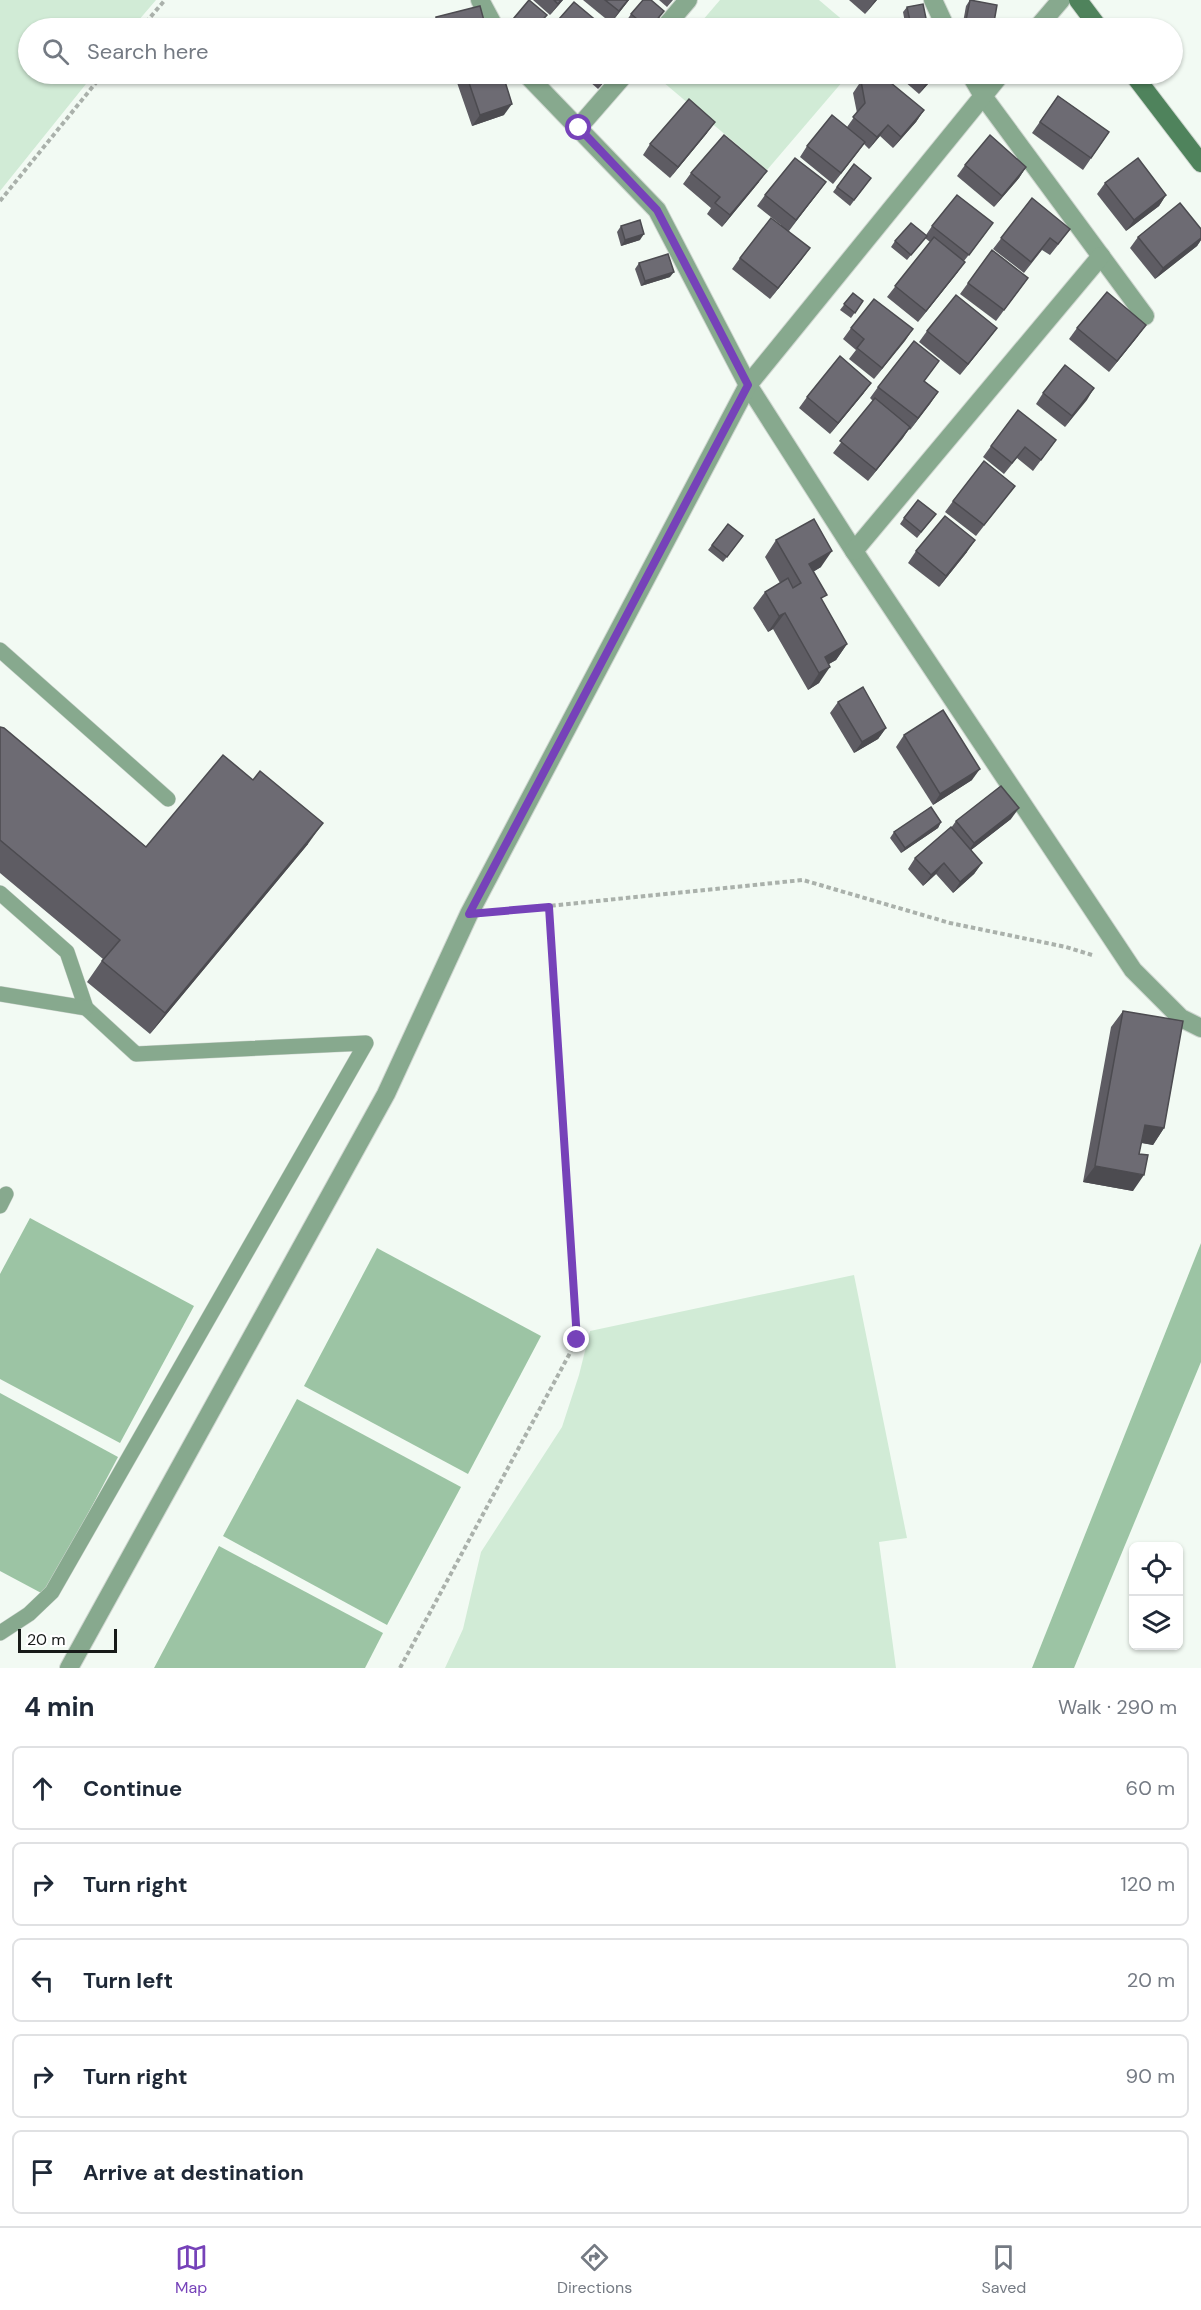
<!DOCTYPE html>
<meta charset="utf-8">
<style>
body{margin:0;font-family:"DM Sans",sans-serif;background:#f2f2f3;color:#1f2937}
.controls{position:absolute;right:18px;bottom:18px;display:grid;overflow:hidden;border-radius:9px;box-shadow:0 2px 4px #0004}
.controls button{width:54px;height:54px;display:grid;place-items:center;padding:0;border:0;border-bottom:2px solid #e0e1e3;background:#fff;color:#1f2937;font:30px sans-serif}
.scale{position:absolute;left:18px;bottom:15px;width:99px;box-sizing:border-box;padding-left:6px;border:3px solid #181b19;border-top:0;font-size:16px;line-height:21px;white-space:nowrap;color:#181b19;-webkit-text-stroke:4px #fff;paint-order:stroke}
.stop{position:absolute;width:18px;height:18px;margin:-14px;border:4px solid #7642b9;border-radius:50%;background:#fff}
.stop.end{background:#7642b9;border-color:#fff;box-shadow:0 2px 6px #0008}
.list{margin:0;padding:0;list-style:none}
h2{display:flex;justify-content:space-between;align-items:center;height:78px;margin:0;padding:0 24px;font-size:26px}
h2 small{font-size:20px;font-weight:400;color:#747a83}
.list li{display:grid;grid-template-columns:39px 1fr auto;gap:18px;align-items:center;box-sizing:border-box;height:84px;margin:0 12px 12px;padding:0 12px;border:2px solid #e0e1e3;border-radius:9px}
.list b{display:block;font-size:22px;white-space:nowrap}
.list em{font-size:20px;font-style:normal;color:#747a83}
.icon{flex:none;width:33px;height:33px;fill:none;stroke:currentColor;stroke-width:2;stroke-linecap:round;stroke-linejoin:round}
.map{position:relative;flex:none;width:1201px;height:1668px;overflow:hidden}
.search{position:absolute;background:#fff;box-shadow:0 2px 4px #0004;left:18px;right:18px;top:18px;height:66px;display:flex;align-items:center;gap:15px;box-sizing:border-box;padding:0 21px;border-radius:33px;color:#747a83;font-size:22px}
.sheet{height:558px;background:#fff}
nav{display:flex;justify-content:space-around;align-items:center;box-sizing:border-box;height:84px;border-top:2px solid #e0e1e3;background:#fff;font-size:16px;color:#747a83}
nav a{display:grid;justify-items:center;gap:3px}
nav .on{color:#7642b9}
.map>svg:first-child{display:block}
.green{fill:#d1ebd6}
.water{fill:#9cc4a4}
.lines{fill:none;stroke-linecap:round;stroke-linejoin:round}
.lane-casing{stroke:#cfd6d0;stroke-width:16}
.street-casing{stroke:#cfd6d0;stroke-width:20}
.secondary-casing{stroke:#cfd6d0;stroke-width:20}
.path{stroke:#aab1ab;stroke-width:4;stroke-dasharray:4.5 3;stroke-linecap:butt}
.lane{stroke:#87a98e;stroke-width:15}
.street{stroke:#87a98e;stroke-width:18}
.secondary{stroke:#4f835c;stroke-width:18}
.wall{fill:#5e5c63}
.shaded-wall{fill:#4c4b50}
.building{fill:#6d6b73;stroke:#4c4b50;stroke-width:1.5}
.route{stroke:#7642b9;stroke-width:8}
</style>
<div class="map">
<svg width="1201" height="1668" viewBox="0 0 1201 1668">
<rect width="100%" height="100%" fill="#f2faf3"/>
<!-- green -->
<g class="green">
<path d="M0,0H156L132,28H28V74H94L0,191Z"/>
<path d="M720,0H819L852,28H696Z"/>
<path d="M657,74H849L767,170L656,76Z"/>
<path d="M854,1275L907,1538L879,1542L896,1668H445L463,1629L481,1552L562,1427L579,1375L590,1331Z"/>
</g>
<!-- water -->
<g class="water">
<path d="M30,1218L194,1306L120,1443L0,1379V1274Z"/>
<path d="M1201,1243V1362L1074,1668H1032Z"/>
<path d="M377,1248L541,1336L468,1474L304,1386Z"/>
<path d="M0,1393L118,1457L45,1595L0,1571Z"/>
<path d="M297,1399L461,1487L387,1625L223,1536Z"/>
<path d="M219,1546L383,1633L365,1668H154Z"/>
</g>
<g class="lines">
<!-- lane casing -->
<g class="lane-casing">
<g id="lane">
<path d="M0,650L168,799"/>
<path d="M0,893L67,952L86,1008L136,1054L366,1043L52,1592L29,1614L0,1633"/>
<path d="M0,994L86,1008"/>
<path d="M0,1206L6,1194"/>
</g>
</g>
<!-- street casing -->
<g class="street-casing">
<g id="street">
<path d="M480,0L495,28"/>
<path d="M933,0L946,28"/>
<path d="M664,28L688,0"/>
<path d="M1037,28L1061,0"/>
<path d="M526,74L657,210L748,385L854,551L1133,970L1181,1018L1201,1028"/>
<path d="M970,74L983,96L1145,316"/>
<path d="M578,128L625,74"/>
<path d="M854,551L1101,256"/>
<path d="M69,1668L386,1094L469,914L748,385L1001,74"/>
</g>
</g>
<!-- secondary casing -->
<g class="secondary-casing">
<g id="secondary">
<path d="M1078,0L1099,28"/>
<path d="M1133,74L1201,163"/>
</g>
</g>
<!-- path -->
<g class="path">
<path d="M141,28L165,0"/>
<path d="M0,201L103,74"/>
<path d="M499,911L803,880L950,923L1066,947L1092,955"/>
<path d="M400,1668L577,1340L549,907"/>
</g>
<!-- lane -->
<use href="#lane" class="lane"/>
<!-- street -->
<use href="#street" class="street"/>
<!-- secondary -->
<use href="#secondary" class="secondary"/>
</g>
<!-- wall -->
<g class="wall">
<path d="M533,0H563L550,15Z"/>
<path d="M583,0H629L611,23Z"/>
<path d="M659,0H673L667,7Z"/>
<path d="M849,0H877L865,14Z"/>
<path d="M970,0L993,28H962L966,6Z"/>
<path d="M907,7L928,28H900L905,23L903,12Z"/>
<path d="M631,14L660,17L651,28H637L627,20Z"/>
<path d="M547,15L536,28H516L510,23L514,18Z"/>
<path d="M436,17L486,28H428Z"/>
<path d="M454,74H509L504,80V115L472,126Z"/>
<path d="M581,74H611L598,89Z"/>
<path d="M896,74H937L919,94Z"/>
<path d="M861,81L924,110L916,122L893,148L880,136L869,149L864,144L833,184L800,157L807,146L847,127L857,113L853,93Z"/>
<path d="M1058,96L1109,132L1083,170L1032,133Z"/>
<path d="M707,133L670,178L643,155L650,144Z"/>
<path d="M854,164L871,178L850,206L833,192Z"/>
<path d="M965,165L1026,167L1019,178L994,207L957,176Z"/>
<path d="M691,173L759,182L722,227L707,214L711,208L683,184Z"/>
<path d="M826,182L789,231L802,259L770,299L732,269L740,258L781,225L757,206L765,195Z"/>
<path d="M1105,183L1166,195L1159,206L1126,231L1097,194Z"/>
<path d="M1032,198L1062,240L1050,255L1042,250L1024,273L993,249Z"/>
<path d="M621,226L640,240L621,246L617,232Z"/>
<path d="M932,226L985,234L964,261L957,273L918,322L887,297L930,242L925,238L907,260L891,247L895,241L926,235Z"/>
<path d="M1201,229V240L1197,246L1155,279L1130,248L1138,237Z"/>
<path d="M639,263L670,277L641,286L635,269Z"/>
<path d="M1028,278L996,321L960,294L968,283Z"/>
<path d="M853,293L863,301L851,318L840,310Z"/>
<path d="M851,328L913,329L874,379L849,359L856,350L843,339Z"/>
<path d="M997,328L960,375L919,342L927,331Z"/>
<path d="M1077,328L1138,336L1109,372L1069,339Z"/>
<path d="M931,372L924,381L938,392L910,430L909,429L868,481L833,453L873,401L870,398L878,387Z"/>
<path d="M871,383L863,394L830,434L799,408L807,397Z"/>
<path d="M1094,388L1065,427L1036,404L1043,393Z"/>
<path d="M1056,440L1033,471L1017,458L1004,474L983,457L991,446Z"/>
<path d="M1015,486L976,536L945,512L953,501Z"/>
<path d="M936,514L917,538L900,524L904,518Z"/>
<path d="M728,524L743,536L723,562L708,550Z"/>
<path d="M776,540L821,567L813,572L822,601L847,644L836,660L829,664L819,683L808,690L773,629L768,632L753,608L765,592L780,583L765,557Z"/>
<path d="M916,551L967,552L939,587L908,563Z"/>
<path d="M838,702L886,728L878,739L854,753L830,713Z"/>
<path d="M0,727L146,847L308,844L150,1034L87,982L103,959L0,873Z"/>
<path d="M904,735L972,780L933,805L896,747Z"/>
<path d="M1011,819L971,850L982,863L974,874L953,893L936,874L923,886L908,869L915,858L951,828L956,821Z"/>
<path d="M941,822L938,828L901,853L890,838L894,832Z"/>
<path d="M1123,1011L1164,1128L1153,1145L1141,1143L1133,1191L1083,1182L1111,1027Z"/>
</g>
<!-- shaded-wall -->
<g class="shaded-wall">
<path d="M561,0H563L550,15L558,4Z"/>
<path d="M628,0H629L611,23L619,11Z"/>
<path d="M875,0H877L865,14L873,3Z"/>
<path d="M965,25L987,28H963Z"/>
<path d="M509,74L502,84L503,75Z"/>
<path d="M609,74H611L598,89L606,78Z"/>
<path d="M935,74H937L919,94L927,82Z"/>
<path d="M512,104L504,115L472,126L480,115Z"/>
<path d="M924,110L916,122L893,148L901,137Z"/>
<path d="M715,122L707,133L670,178L678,167Z"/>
<path d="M888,125L880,136L869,149L877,137Z"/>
<path d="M865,142L857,153L833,184L841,173Z"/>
<path d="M1026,167L1019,178L994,207L1002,196Z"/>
<path d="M767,171L759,182L722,227L730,215Z"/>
<path d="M826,182L818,193L788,231L796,220Z"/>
<path d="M1166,195L1159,206L1126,231L1134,220Z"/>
<path d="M644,234L640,240L621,246L625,240Z"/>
<path d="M1201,238V240L1197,246L1155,279L1163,268Z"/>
<path d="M810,248L802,259L770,299L778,288Z"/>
<path d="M965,262L957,273L918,322L926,311Z"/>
<path d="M674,272L670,277L641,286L645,281Z"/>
<path d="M1146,325L1138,336L1109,372L1117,361Z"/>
<path d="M997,328L989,339L960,375L968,364Z"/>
<path d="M913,329L905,341L874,379L882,368Z"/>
<path d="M871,383L863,394L830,434L838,423Z"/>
<path d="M1094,388L1087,400L1065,427L1072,416Z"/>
<path d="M938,392L930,404L910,430L918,418Z"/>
<path d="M910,427L903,438L868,481L876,470Z"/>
<path d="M975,540L967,552L939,587L946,576Z"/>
<path d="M832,551L821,567L799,580L809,564Z"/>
<path d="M785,613L773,629L768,632L779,616Z"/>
<path d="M847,644L836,660L818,670L825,657Z"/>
<path d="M830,667L819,683L808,690L819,673Z"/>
<path d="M886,728L878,739L854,753L862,742Z"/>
<path d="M980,769L972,780L933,805L940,794Z"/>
<path d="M1019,808L1011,819L966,854L974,843Z"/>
<path d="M941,822L938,828L901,853L905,848Z"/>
<path d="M323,823L308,844L150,1034L165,1013Z"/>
<path d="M944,863L936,874L923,886L931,875Z"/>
<path d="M982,863L974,874L953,893L960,882Z"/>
<path d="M1145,1125L1164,1128L1153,1145L1133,1141Z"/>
<path d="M1095,1166L1144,1175L1133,1191L1083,1182Z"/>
</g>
<!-- building -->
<g class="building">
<path d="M529,0L547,15L535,28H527L514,18Z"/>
<path d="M554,0H561L558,4Z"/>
<path d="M605,0H628L619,11Z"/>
<path d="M643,0H651L664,11L650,28H648L631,14Z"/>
<path d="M970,0L997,5L993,28H987L965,25Z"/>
<path d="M574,2L605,28H551Z"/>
<path d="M923,4L928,28H913L911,26L907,7Z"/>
<path d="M480,6L486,28H439L436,17Z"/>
<path d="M906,22L913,28H900Z"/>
<path d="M466,74H508L503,75L512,104L480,115Z"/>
<path d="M601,74H609L606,78Z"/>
<path d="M867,74H880L924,110L901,137L888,125L877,137L853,117L865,103L861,81Z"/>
<path d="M917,74H935L927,82Z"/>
<path d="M1058,96L1109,132L1091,158L1040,122Z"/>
<path d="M689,99L715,122L678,167L650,144Z"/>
<path d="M832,115L865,142L841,173L807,146Z"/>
<path d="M724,135L767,171L730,215L715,203L720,197L691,173Z"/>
<path d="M990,135L1026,167L1002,196L965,165Z"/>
<path d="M795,158L826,182L796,220L765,195Z"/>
<path d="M1138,158L1166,195L1134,220L1105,183Z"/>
<path d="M854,164L871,178L854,200L837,187Z"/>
<path d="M957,195L993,223L969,255L932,226Z"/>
<path d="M1032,198L1070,229L1058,244L1050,238L1031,262L1001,238Z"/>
<path d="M1180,203L1201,229V238L1163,268L1138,237Z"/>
<path d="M771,218L810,248L778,288L740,258Z"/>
<path d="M640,220L644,234L625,240L621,226Z"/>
<path d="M911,223L927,236L911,255L895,241Z"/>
<path d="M934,237L965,262L926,311L895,286Z"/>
<path d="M992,250L1028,278L1004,310L968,283Z"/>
<path d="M668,254L674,272L645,281L639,263Z"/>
<path d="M1107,292L1146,325L1117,361L1077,328Z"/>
<path d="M853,293L863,301L855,313L844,304Z"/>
<path d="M956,295L997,328L968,364L927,331Z"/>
<path d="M874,299L913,329L882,368L857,348L864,339L851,328Z"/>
<path d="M914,341L939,361L924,381L938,392L918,418L878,387Z"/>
<path d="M840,356L871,383L838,423L807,397Z"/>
<path d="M1065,365L1094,388L1072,416L1043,393Z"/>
<path d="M875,398L910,427L876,470L840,441Z"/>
<path d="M1018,410L1056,440L1041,460L1025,447L1012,463L991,446Z"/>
<path d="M984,461L1015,486L984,525L953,501Z"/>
<path d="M918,500L936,514L921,532L904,518Z"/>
<path d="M945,516L975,540L946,576L916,551Z"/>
<path d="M814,519L832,551L809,564L827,595L821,598L847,644L825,657L830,667L819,673L785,613L779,616L765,592L788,578L793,588L801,583L776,540Z"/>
<path d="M728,524L743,536L727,557L712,545Z"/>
<path d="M863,687L886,728L862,742L838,702Z"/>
<path d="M943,710L980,769L940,794L904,735Z"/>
<path d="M0,727L4,728L146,847L223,755L253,780L260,771L323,823L165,1013L102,961L120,940L0,840Z"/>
<path d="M1001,786L1019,808L974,843L956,821Z"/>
<path d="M931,807L941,822L905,848L894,832Z"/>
<path d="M951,827L982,863L960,882L944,863L931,875L915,858Z"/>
<path d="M1123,1011L1183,1021L1164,1128L1145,1125L1139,1154L1148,1155L1144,1175L1095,1166Z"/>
</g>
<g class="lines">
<!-- route -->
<path class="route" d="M577,1340L549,907L469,914L748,385L657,210L579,128"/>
</g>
</svg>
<div class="controls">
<button><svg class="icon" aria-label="locate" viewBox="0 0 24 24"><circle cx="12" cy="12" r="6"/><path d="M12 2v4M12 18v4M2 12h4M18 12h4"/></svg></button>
<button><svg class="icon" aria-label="layers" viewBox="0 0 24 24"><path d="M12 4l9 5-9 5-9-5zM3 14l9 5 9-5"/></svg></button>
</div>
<div class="scale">20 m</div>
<div class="stop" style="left:579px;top:128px"></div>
<div class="stop end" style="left:577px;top:1340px"></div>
<div class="search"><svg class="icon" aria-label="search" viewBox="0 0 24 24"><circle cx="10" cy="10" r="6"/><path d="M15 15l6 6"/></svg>Search here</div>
</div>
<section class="sheet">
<h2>4 min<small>Walk · 290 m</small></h2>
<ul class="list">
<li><svg class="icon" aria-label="ahead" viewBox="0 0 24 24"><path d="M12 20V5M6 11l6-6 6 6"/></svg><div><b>Continue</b></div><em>60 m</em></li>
<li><svg class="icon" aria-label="right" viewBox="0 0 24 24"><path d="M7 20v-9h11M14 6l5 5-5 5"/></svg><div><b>Turn right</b></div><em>120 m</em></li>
<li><svg class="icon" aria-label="left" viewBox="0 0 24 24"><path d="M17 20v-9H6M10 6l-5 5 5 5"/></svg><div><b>Turn left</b></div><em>20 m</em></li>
<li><svg class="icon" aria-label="right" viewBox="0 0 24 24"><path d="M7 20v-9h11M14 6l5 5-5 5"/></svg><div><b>Turn right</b></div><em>90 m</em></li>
<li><svg class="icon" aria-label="arrive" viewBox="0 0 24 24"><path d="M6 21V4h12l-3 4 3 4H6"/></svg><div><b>Arrive at destination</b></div></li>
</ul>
</section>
<nav>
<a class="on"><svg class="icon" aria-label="map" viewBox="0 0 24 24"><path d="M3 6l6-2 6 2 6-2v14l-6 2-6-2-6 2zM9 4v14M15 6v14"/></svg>Map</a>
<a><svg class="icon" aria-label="directions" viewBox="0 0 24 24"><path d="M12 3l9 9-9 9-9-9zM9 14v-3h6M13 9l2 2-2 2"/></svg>Directions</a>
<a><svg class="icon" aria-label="saved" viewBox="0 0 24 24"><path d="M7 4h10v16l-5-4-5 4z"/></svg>Saved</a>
</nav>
